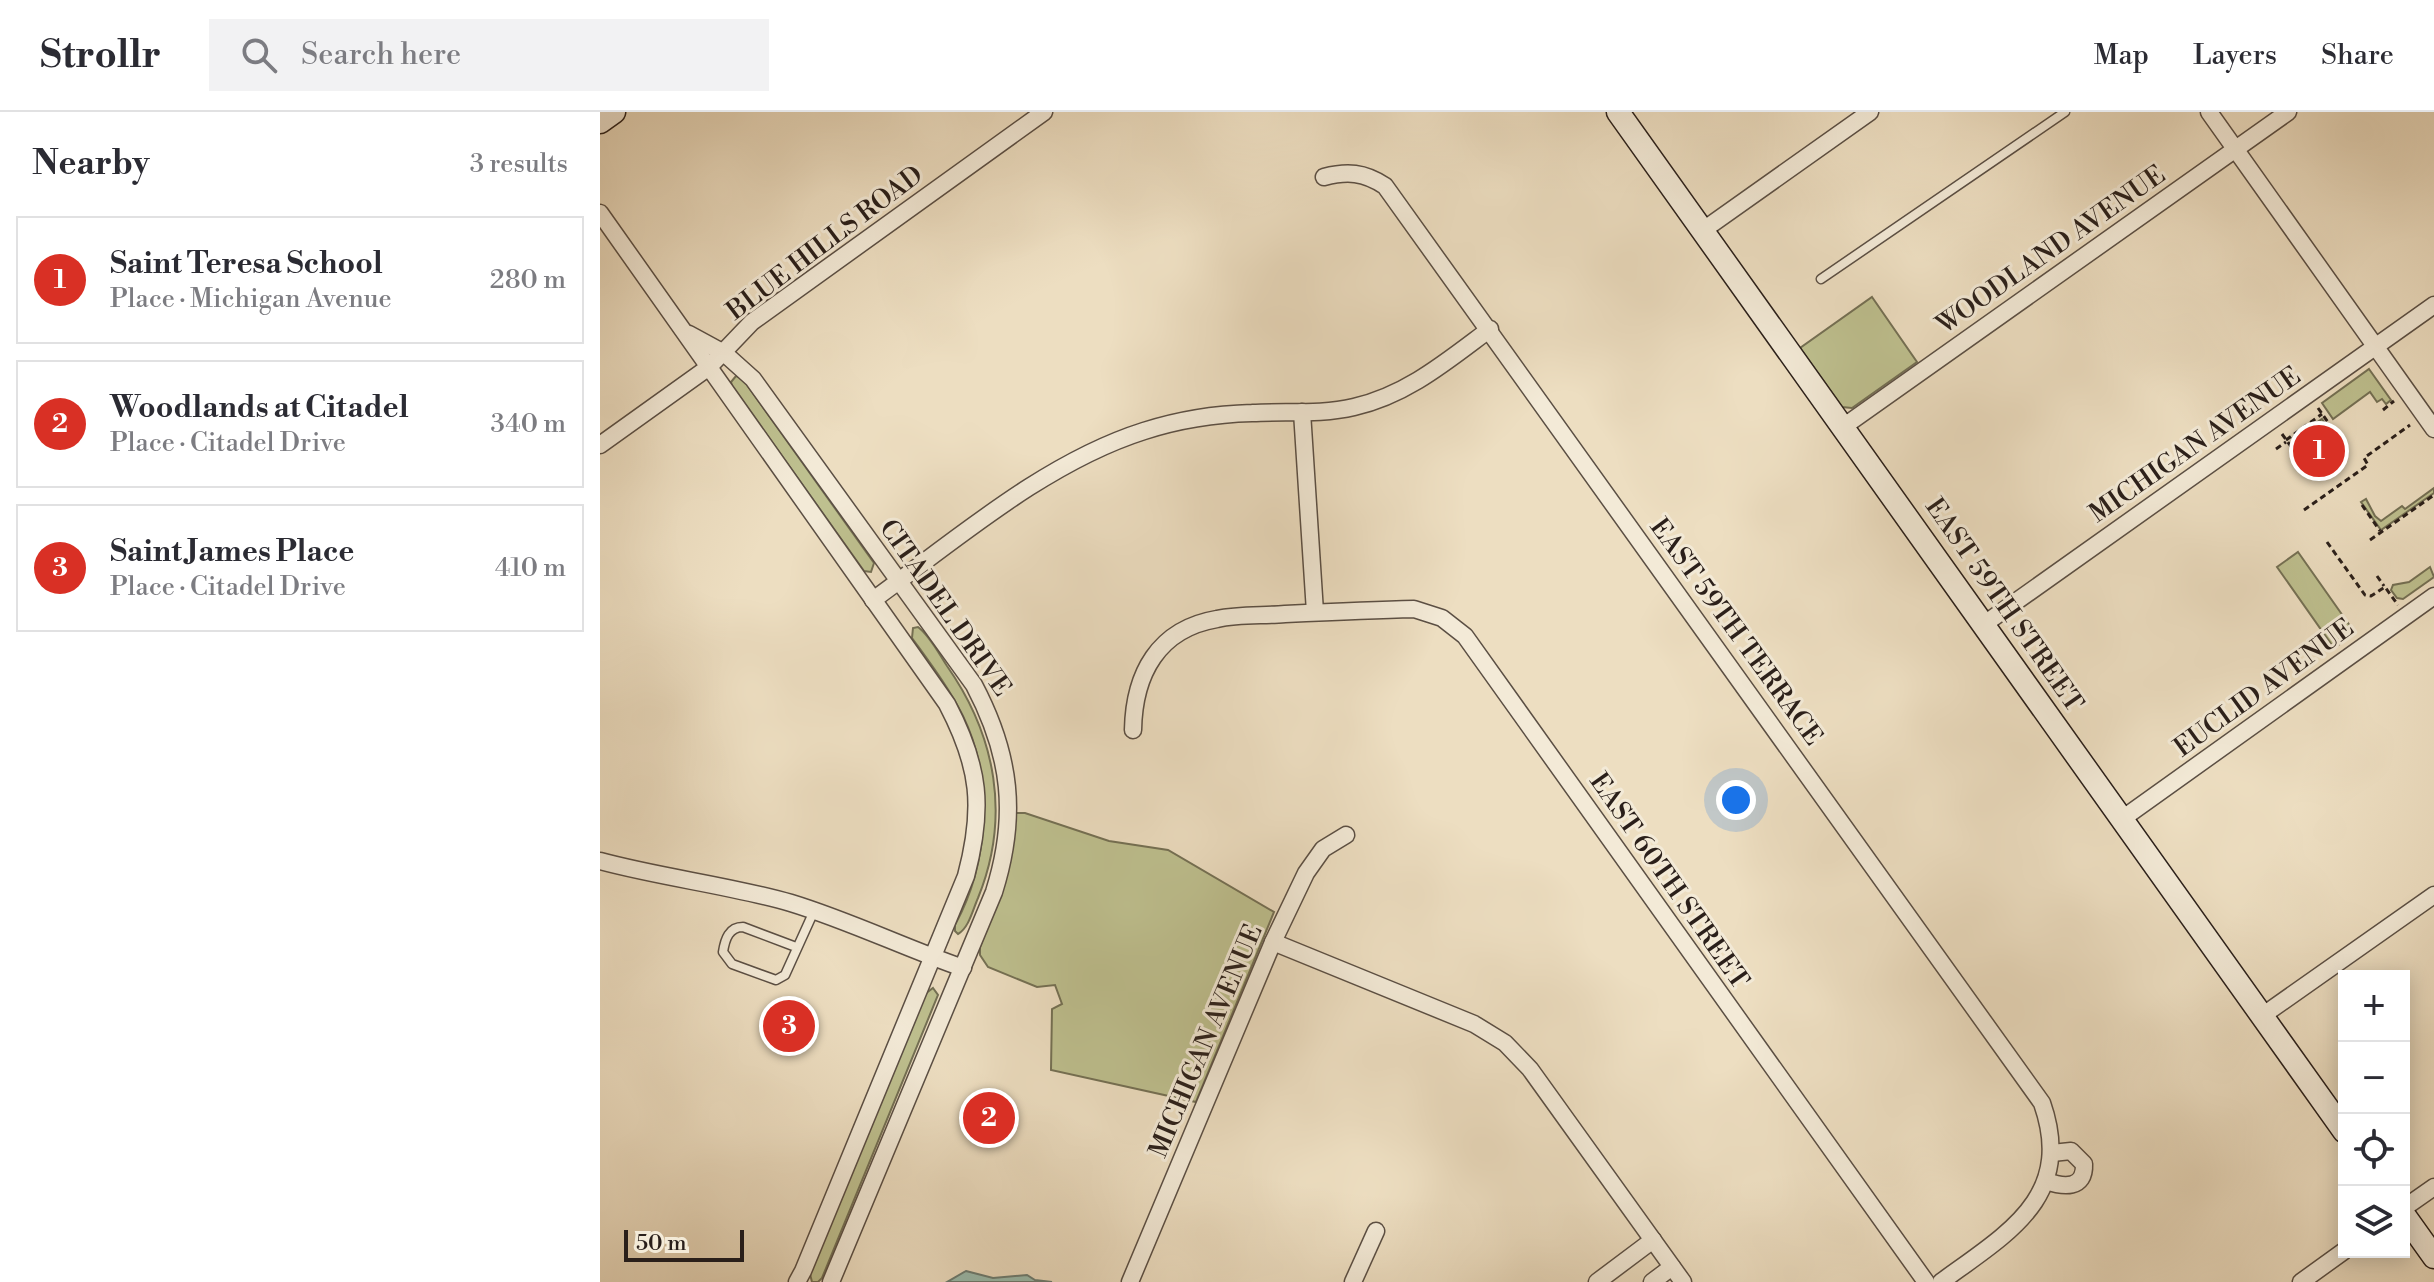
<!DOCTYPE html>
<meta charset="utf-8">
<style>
body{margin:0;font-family:"Libre Bodoni",serif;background:#f2f2f3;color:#2b2b33}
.controls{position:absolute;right:24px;bottom:24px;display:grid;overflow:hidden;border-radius:0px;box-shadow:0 4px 20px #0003}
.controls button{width:72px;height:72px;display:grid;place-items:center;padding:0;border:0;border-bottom:2px solid #e1e1e2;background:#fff;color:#2b2b33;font:40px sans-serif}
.scale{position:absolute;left:24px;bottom:20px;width:120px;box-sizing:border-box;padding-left:8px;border:4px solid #2a1f1a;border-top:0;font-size:22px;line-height:28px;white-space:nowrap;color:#2a1f1a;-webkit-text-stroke:6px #f3ead7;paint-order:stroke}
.you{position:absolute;left:1136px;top:688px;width:28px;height:28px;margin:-20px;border:6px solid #fff;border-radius:50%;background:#1a73e8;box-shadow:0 0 0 12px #1a73e833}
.badge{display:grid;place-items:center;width:52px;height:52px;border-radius:50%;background:#d93025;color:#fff;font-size:26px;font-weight:700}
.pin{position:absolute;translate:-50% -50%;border:4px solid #fff;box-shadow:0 2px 8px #0006}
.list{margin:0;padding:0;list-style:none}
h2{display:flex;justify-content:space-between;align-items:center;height:104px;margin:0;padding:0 32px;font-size:34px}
h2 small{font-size:26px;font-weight:400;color:#7c7c81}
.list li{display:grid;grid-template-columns:52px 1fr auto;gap:24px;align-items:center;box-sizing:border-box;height:128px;margin:0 16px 16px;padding:0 16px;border:2px solid #e1e1e2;border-radius:0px}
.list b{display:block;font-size:30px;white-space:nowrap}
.list p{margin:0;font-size:26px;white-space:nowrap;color:#7c7c81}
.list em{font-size:26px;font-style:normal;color:#7c7c81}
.icon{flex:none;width:44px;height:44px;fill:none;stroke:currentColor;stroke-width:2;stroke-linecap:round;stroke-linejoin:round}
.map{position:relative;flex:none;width:1834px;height:1170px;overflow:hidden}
header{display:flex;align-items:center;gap:48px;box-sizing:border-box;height:112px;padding:0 40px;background:#fff;border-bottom:2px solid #e1e1e2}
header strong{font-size:38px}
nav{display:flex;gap:44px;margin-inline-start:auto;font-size:28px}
.search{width:560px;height:72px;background:#f2f2f3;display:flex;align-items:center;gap:20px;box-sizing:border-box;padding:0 28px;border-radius:0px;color:#7c7c81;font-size:30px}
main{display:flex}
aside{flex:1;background:#fff}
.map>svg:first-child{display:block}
.green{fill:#bec08f;stroke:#747054;stroke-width:2}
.water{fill:#9abcae;stroke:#6d7d73;stroke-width:2}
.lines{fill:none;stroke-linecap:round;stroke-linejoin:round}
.lane-casing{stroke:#5b4f44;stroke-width:11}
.street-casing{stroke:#5b4f44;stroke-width:19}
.secondary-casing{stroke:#2a1f1a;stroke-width:25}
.path{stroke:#2a1f1a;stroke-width:3;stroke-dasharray:6 4;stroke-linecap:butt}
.lane{stroke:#f3ead7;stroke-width:8}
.street{stroke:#f3ead7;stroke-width:16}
.secondary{stroke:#f3ead7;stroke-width:22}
.labels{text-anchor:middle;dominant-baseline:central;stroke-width:6;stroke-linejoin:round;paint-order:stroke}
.street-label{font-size:26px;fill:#2a1f1a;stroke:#f3ead7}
</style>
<header>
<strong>Strollr</strong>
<div class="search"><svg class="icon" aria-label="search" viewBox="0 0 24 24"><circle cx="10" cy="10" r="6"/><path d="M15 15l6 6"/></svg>Search here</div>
<nav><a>Map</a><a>Layers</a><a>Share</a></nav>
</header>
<main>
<aside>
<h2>Nearby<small>3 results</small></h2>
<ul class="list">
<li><span class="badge">1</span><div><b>Saint Teresa School</b><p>Place · Michigan Avenue</p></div><em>280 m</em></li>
<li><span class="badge">2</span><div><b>Woodlands at Citadel</b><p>Place · Citadel Drive</p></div><em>340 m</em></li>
<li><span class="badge">3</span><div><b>Saint James Place</b><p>Place · Citadel Drive</p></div><em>410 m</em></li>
</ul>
</aside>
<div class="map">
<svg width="1834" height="1170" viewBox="0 0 1834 1170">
<rect width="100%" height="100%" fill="#eddec1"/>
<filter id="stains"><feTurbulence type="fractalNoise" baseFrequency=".0025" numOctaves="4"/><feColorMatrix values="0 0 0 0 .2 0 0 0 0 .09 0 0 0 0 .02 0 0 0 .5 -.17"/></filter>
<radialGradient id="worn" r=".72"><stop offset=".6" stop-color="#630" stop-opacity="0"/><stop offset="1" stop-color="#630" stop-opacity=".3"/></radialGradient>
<!-- green -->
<g class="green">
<path d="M1272,185L1317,250L1252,296L1242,295L1200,236Z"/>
<path d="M1769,257L1791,288L1786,292L1782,287L1777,290L1770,280L1733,307L1722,291Z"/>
<path d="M136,264L142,266L274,451L271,460L264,459L132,274L131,270Z"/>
<path d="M1722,307L1737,328L1729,321L1708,335L1706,332L1700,336L1693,327Z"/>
<path d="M1834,376V381L1781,418L1761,390L1766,387L1775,404L1781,409L1802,394L1805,397Z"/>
<path d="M1698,440L1755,521L1734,536L1677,455Z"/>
<path d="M1830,455L1834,465L1803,487L1797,486L1791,478L1793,473L1809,470Z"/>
<path d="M318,515C330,524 339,542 347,554C396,624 411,705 378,786C373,797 369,816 358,822L355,819V813C389,751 394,668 363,604C349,576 330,551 312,526L313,516Z"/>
<path d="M416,701H425L509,729L568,738L674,800L596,990L451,958L452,897L462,892L455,873L437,875L388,855L380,843V835L407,763Z"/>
<path d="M333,876L338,883L222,1166L218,1170H212L210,1162L325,882Z"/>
</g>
<!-- water -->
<path class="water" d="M366,1159L393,1166L427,1163L435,1168L452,1170H347Z"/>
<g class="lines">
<!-- lane casing -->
<g class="lane-casing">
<g id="lane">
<path d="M1221,167L1465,0"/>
<path d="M196,835L143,815C129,815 125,827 123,840L132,852L176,868L185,863L214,799"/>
</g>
</g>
<!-- street casing -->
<g class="street-casing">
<g id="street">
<path d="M1609,0L1834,317"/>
<path d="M724,65C747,59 764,60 785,74L1442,991C1475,1085 1408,1121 1341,1170"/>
<path d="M0,101L347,592C380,655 384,696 366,764L203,1159L197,1170"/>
<path d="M1102,119L1270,0"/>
<path d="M89,222L124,241L153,267L374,573C411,643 418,704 394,780L231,1170"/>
<path d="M702,300L715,500"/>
<path d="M1243,315L1688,0"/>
<path d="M0,333L109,255L152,210L444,0"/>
<path d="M273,488C357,427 446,350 544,319C578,308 616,302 652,301C685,299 721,303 754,295C807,283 847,249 890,217"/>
<path d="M1383,513L1834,193"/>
<path d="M533,618C534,562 558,517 617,507C639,502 663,504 685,502C728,500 771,498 814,497L842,506L865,524L1326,1170"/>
<path d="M1522,707L1834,484"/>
<path d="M0,749C63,766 128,773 191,791C250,809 305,836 363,856"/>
<path d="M673,830L874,912L905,931L930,957L1083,1170"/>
<path d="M1662,904L1834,783"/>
<path d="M1446,1069C1463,1075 1485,1078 1484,1052L1471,1039L1452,1041"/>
<path d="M1804,1096L1834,1075"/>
<path d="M530,1170L673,830L706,761L723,737L746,723"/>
<path d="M753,1170L776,1119"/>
<path d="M997,1170L1053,1128"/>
<path d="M1052,1170L1072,1155"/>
<path d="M1701,1170L1744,1139"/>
</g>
</g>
<!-- secondary casing -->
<g class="secondary-casing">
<g id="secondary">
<path d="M1018,0L1744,1019"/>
<path d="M0,10L14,0"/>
<path d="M1804,1103L1834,1145"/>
</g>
</g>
<!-- path -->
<g class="path">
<path d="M1718,296L1739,326"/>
<path d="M1783,298L1794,289"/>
<path d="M1682,322L1695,340"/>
<path d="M1686,328L1722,302"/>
<path d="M1676,337L1686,330"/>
<path d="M1762,393L1780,419"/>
<path d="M1704,398L1768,353L1764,346L1810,313"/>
<path d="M1770,428L1834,383"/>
<path d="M1727,430L1765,483L1771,484L1785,475L1798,493"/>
<path d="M1777,464L1784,474"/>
</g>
<!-- lane -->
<use href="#lane" class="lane"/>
<!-- street -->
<use href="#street" class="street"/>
<!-- secondary -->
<use href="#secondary" class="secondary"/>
</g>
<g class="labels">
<!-- street labels -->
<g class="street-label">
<text transform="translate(225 131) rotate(-37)">BLUE HILLS ROAD</text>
<text transform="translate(1451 138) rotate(-35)">WOODLAND AVENUE</text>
<text transform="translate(1595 333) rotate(-35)">MICHIGAN AVENUE</text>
<text transform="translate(1404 493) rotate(55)">EAST 59TH STREET</text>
<text transform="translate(345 496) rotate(55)">CITADEL DRIVE</text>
<text transform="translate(1136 520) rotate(54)">EAST 59TH TERRACE</text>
<text transform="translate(1664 576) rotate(-36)">EUCLID AVENUE</text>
<text transform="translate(1069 769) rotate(55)">EAST 60TH STREET</text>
<text transform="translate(606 929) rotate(-67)">MICHIGAN AVENUE</text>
</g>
</g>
<rect width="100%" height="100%" filter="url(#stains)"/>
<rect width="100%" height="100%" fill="url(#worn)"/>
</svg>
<div class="controls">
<button>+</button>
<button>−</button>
<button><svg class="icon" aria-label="locate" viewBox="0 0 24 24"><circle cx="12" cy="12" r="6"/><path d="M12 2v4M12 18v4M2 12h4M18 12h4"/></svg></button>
<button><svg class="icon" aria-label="layers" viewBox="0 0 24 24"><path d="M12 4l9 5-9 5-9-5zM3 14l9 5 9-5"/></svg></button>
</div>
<div class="scale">50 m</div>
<div class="you"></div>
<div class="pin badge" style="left:1719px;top:339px">1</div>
<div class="pin badge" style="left:389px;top:1006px">2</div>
<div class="pin badge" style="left:189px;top:914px">3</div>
</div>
</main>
